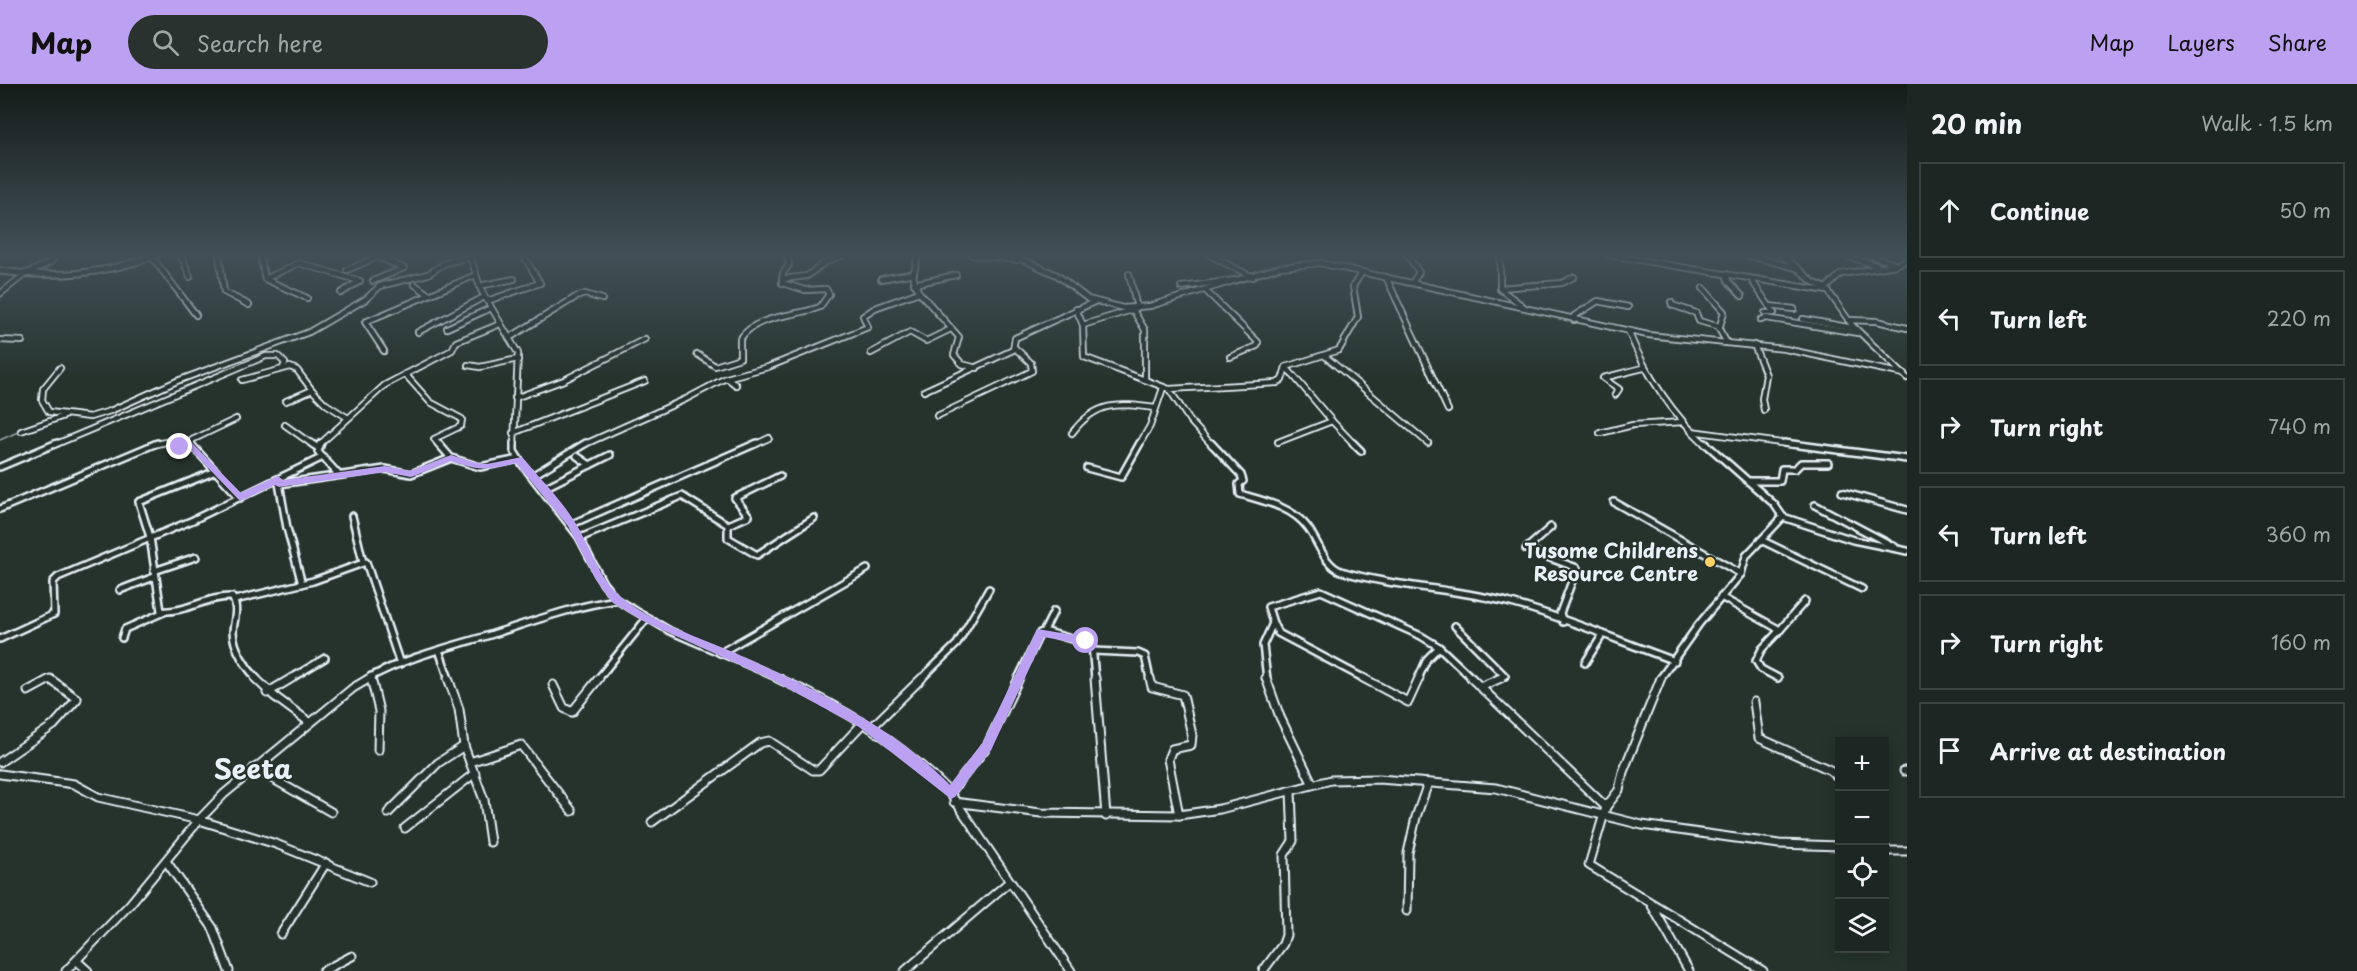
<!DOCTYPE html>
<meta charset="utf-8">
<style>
body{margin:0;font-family:"Playpen Sans",sans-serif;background:#29322f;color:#f1f3f6}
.controls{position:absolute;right:18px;bottom:18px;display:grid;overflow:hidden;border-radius:0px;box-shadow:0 3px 15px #0003}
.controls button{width:54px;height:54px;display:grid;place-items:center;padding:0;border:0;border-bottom:2px solid #3a4340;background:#1c2622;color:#f1f3f6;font:30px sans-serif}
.stop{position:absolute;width:18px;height:18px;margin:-14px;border:4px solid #bca0f2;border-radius:50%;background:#fff}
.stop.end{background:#bca0f2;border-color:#fff;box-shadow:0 2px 6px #0008}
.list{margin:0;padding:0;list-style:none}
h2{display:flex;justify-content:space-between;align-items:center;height:78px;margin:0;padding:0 24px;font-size:26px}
h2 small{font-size:20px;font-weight:400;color:#a0a5a5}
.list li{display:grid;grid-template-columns:39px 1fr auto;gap:18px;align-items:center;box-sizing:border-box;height:96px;margin:0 12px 12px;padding:0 12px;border:2px solid #3a4340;border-radius:0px}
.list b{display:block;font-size:22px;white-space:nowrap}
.list em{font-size:20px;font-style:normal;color:#a0a5a5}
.icon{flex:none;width:33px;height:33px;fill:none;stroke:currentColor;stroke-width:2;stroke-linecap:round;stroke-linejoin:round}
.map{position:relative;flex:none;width:1907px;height:887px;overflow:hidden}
header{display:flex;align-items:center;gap:36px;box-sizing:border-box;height:84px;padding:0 30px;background:#bca0f2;color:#111}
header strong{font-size:28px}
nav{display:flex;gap:33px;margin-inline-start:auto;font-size:21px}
.search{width:420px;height:54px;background:#29322f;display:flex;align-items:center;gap:15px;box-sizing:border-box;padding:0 21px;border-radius:33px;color:#a0a5a5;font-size:22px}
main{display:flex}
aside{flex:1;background:#1c2622}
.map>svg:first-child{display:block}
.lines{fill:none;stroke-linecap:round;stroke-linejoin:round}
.stream{stroke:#98a3a5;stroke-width:1.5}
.street-far2-casing{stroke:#e8f1f8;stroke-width:8}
.street-far1-casing{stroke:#e8f1f8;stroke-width:10}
.street-casing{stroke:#e8f1f8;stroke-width:11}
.secondary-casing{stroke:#e8f1f8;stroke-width:9}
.street-far2{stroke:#26332d;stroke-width:4.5}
.street-far1{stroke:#26332d;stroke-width:5}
.street{stroke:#26332d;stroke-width:7}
.secondary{stroke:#26332d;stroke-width:5}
.route{fill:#bca0f2}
.poi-dot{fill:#ffd166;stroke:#26332d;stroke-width:2}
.labels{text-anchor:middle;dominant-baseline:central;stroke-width:4.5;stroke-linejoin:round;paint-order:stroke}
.poi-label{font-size:20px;font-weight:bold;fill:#e8f1f8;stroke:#26332d;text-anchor:end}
.near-quarter-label{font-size:27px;font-weight:bold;fill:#e8f1f8;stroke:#26332d}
</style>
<header>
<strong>Map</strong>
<div class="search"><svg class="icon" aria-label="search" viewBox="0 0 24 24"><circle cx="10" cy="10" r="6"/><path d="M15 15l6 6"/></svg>Search here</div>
<nav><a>Map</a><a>Layers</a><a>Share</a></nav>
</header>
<main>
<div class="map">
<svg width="1907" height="887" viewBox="0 0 1907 887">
<rect width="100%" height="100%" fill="#26332d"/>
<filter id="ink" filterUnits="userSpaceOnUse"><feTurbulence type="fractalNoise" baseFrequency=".0167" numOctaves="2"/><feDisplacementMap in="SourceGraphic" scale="12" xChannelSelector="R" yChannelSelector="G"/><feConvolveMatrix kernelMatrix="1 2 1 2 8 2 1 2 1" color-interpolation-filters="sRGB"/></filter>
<g filter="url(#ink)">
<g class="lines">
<!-- stream -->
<path class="stream" d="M0,356L20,347"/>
<!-- street-far2 casing -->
<g class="street-far2-casing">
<g id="street-far2">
<path d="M181,171L190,193"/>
<path d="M219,171L224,208L249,221"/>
<path d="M260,171L265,195L307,214"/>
<path d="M373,171L404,184L373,197"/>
<path d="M470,171L481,206L518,269L514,361"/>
<path d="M918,171L913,192L918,207L959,253L954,271L962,280L977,284"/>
<path d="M972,171L1018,176"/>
<path d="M1013,171L1057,191L1088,215L1123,224L1150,222L1280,183L1320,179L1648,251L1785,265L1904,290"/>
<path d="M1209,171L1253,193"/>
<path d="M1407,171L1419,188L1413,198"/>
<path d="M1500,171V205L1523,222"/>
<path d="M1608,171L1828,207"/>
<path d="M1746,171L1797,184"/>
<path d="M1783,171L1813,198L1826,204L1852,241L1907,294"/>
<path d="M1844,171L1878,182"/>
<path d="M1870,171L1894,180"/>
<path d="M152,173L196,231"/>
<path d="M383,175L392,171"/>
<path d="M347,186L377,173"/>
<path d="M1129,190L1137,224"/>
<path d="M1726,190L1728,197L1742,212"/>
<path d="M1386,193L1448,326"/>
<path d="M1750,194L1774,229H1765"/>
<path d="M265,195L299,179L360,197L341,209"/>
<path d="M782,195L807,192L824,179L843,171"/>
<path d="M881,195L914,189"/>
<path d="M414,200L428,210"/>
<path d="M914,200L956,191"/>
<path d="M479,202L514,195"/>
<path d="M1181,203L1235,196"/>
<path d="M1500,204L1562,199L1574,193"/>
<path d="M1703,204L1724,228L1719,245L1727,259"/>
<path d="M1826,204L1841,190L1896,181L1907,176"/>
<path d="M1205,206L1258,258L1257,262L1230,273"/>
<path d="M0,210L25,190L51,178L56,171"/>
<path d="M487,217L540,199L525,174"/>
<path d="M1671,218L1672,221L1696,229L1699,237L1720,243"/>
<path d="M1770,222L1794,225"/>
<path d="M1076,225L1083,241L1084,273L1169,305"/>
<path d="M1133,226L1145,246V296"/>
<path d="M1803,235L1853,244"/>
<path d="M1574,236V232L1598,217L1628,223"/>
<path d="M1761,236L1766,234L1858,249"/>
<path d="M1848,236L1877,237L1907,244"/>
<path d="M1083,241L1135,225"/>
<path d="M447,244L491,224"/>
<path d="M1628,247C1646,290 1671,329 1706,361"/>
<path d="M418,248L484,213"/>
<path d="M509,254L576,213L585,210L602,215"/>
<path d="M0,256L22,257"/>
<path d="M1754,261L1766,291L1762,315L1764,326"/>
<path d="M384,267L365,238L476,191"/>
<path d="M871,269L910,248L926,257L951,245"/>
<path d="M697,270L715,282L740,274V255C757,230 794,233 820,223L829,210L826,205L805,206L782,199L783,189L789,181L787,171"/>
<path d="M1325,272L1428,359"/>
<path d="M468,281L480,283L518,275"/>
<path d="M60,284L43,305L42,316L49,328L90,333L110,327L177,297L309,248L366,215L380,202L428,190L445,179L471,173"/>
<path d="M405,290L430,318L462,335L461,342L434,355L439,361"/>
<path d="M726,294L768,283L868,243L863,232L875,224L919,208"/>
<path d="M242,296L290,283L297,286L312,306"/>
<path d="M924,307L1013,266L1015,254L1094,218"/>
<path d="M1615,311L1619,305L1603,294L1643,284"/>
<path d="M515,314L564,296L645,255"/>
<path d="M286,317L312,306L326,320L348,334"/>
<path d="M937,332L1032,287L1031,279L1014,263"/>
<path d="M1332,337L1355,361"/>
<path d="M285,341L313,361"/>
<path d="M21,347L64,332"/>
<path d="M1691,347L1796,361"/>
<path d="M513,349L645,297"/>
<path d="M1072,349C1096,317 1118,319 1155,324"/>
<path d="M1600,349L1633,341L1684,338"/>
<path d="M1278,358L1332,337L1286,283"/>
<path d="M54,361L266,272H278L285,279L283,284"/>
<path d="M153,361L170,357L176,361"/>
<path d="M191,361L192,356L236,335"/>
<path d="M319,361L385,301L452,266L456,258L500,240"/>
<path d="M583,361L686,315L722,296L727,294L736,301"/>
<path d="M754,361L769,354"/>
<path d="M1139,361L1150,342L1163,304"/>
<path d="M1212,361L1190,337L1169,305L1277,299L1282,296L1286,283L1339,266L1358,233L1353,202L1362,188"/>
</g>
</g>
<!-- street-far1 casing -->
<g class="street-far1-casing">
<g id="street-far1">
<path d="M173,359L180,363L190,360"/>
<path d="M190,359L240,414"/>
<path d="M311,359L318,364"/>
<path d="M321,359L318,368L338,390"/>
<path d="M438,359L451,374"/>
<path d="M514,359V367L522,380L579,453L603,499L617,516L670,547L781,595"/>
<path d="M1211,359L1241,391L1243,397L1239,400L1240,410C1264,417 1293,423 1308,444C1318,457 1324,481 1341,487C1396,504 1456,504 1511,519C1567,534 1621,558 1675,577"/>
<path d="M1353,359L1361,367"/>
<path d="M1784,359L1907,375"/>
<path d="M577,372L590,381"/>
<path d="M0,383L57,359"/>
<path d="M1087,384L1121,393L1140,359"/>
<path d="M216,387L139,418L150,453L161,527C186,529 207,512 232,513C239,524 234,535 233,547C233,564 246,583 257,595"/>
<path d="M532,392L586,359"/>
<path d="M1748,397H1780L1782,385H1795L1801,379H1828"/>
<path d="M279,399L287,444L302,500"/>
<path d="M279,400L385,385L411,390L451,374L480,383L519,375"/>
<path d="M542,405L610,371"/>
<path d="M1842,408L1907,426"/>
<path d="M1614,418L1741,490"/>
<path d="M1815,421L1895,463"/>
<path d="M0,425L157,359"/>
<path d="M352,432L363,478"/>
<path d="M1783,433L1853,456L1907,467"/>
<path d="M572,440L757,359"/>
<path d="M728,441L749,432L735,414L780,392"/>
<path d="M1551,443L1526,465L1577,484L1560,529L1563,538"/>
<path d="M580,454L682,412L728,441V454L757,471L814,434"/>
<path d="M1761,456L1862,505"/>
<path d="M154,487L196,473"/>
<path d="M120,506L154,493"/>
<path d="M1721,513L1780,546L1805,517"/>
<path d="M235,516L313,497L366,478L400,580"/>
<path d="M1273,539L1278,549L1365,595"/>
<path d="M1455,542L1505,592L1497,595"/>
<path d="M1044,547L1054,527"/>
<path d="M122,554L125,545L164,528"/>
<path d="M0,555L54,530L53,498L58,493L193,436L323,373"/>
<path d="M439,566L449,595"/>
<path d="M1093,567L1138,569L1145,572L1150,595"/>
<path d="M720,569L867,485"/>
<path d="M1585,579L1603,550"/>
<path d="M371,592L372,595"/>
<path d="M1778,594L1761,585L1756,577L1762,565L1780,546"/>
<path d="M290,595L325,574"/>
<path d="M367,595C406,573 450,563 493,550C534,537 574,522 617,516"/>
<path d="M598,595L647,534"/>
<path d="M921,595L957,560L989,505"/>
<path d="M1018,595L1040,549L1044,547L1092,561L1095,595"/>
<path d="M1267,595L1263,561L1273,539L1268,523L1321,507L1421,552L1439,563L1473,595"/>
<path d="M1418,595L1427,575L1439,563"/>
<path d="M1660,595L1699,540L1741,490L1746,472L1783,433L1774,420L1705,359"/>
</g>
</g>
<!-- street casing -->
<g class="street-casing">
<g id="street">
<path d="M255,594L274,612L309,638"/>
<path d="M371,594L379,627L378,666"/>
<path d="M448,594L459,625L464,662L484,716L490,758"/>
<path d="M777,594C842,623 901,658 950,709L1071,887"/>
<path d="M1095,594L1106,732"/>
<path d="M1150,594L1152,603L1183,611L1192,651L1191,661L1172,665L1168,675L1179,731"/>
<path d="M1266,594L1280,633L1312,699"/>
<path d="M1363,594L1408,618L1419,594"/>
<path d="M1471,594L1606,723"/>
<path d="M1661,594L1623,688L1619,706L1606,723L1589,781L1763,887"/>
<path d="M553,601L564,624L572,628L599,594"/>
<path d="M1480,603L1501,594"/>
<path d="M267,609L292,594"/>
<path d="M1754,618L1759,654L1830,686L1840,695"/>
<path d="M871,644L922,594"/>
<path d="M0,678L54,641L77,615L50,595L28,607"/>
<path d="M470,678L521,661L572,727"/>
<path d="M254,684L331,728"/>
<path d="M1904,687H1907"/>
<path d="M0,690L74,700L98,713L199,736L276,760L370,798"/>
<path d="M950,709L987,662L1019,594"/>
<path d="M954,718L1041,729L1179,731L1220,725L1331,696L1379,695L1496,704L1642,741L1779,760L1840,762"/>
<path d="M388,729L438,679L464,662"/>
<path d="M652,738L760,659L769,657L813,686H819L863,639"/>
<path d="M405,744L475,689"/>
<path d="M1884,767H1907"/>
<path d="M166,777L213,844L229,887"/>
<path d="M1651,820L1689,887"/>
<path d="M1407,827L1408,769L1416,733L1428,699"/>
<path d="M281,850L326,779"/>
<path d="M77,877L88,887"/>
<path d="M66,887L130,820L199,736L224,710L353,604L370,594"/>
<path d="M323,887L352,872"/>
<path d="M905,887L1009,798"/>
<path d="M1263,887L1283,860L1286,851L1284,771L1293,757L1291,707"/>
</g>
</g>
<!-- secondary casing -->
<g class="secondary-casing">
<path id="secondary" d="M0,187C59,194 101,191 157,171"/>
</g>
<!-- street-far2 -->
<use href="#street-far2" class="street-far2"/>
<!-- street-far1 -->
<use href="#street-far1" class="street-far1"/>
<!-- street -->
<use href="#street" class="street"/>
<!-- secondary -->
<use href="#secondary" class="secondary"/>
</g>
</g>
<!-- sky -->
<linearGradient id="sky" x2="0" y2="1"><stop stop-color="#151c19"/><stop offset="0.58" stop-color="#415057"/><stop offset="1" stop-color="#415057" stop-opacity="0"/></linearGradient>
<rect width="1907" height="295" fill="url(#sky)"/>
<!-- route -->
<path class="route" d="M190,357L241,409L278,392L283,396L385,382L410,387L451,371L476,379L487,380L522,373C540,395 562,416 576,440C590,463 600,497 622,514C652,538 693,551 728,566C806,601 889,639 950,701L983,658L1037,545L1086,553L1092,557L1086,561L1044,553L991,666L955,713L951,715L859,643L769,594L643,537L613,519L596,496L568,442L516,379C488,386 479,387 451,377L411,393L385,388L279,403L275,401L240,417L189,364L180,366L175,363Z"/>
<!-- markers -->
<circle class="poi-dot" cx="1710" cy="478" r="6"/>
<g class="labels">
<!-- poi labels -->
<g class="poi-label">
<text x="1698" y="466">Tusome Childrens<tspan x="1698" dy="23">Resource Centre</tspan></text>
</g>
<!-- near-quarter labels -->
<g class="near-quarter-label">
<text x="253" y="683">Seeta</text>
</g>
</g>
</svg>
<div class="controls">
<button>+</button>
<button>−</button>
<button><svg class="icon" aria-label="locate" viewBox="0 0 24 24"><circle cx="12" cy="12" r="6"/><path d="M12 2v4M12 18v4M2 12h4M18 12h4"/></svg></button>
<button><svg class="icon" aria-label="layers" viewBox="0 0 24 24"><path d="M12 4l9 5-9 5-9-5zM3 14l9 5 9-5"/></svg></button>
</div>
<div class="stop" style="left:1086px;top:557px"></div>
<div class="stop end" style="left:180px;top:363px"></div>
</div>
<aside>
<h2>20 min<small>Walk · 1.5 km</small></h2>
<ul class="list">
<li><svg class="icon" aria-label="ahead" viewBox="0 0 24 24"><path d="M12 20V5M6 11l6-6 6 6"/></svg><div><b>Continue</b></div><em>50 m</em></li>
<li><svg class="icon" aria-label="left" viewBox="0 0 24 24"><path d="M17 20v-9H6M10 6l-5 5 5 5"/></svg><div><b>Turn left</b></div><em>220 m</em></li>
<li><svg class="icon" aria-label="right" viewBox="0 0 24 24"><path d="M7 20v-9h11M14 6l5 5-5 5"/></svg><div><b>Turn right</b></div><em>740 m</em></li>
<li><svg class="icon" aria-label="left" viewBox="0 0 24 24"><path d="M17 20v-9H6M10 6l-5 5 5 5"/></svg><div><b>Turn left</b></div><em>360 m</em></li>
<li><svg class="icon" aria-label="right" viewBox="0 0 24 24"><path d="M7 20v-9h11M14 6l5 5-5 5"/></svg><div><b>Turn right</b></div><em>160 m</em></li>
<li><svg class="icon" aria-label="arrive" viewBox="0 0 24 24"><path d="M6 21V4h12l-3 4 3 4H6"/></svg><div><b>Arrive at destination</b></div></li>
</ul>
</aside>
</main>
